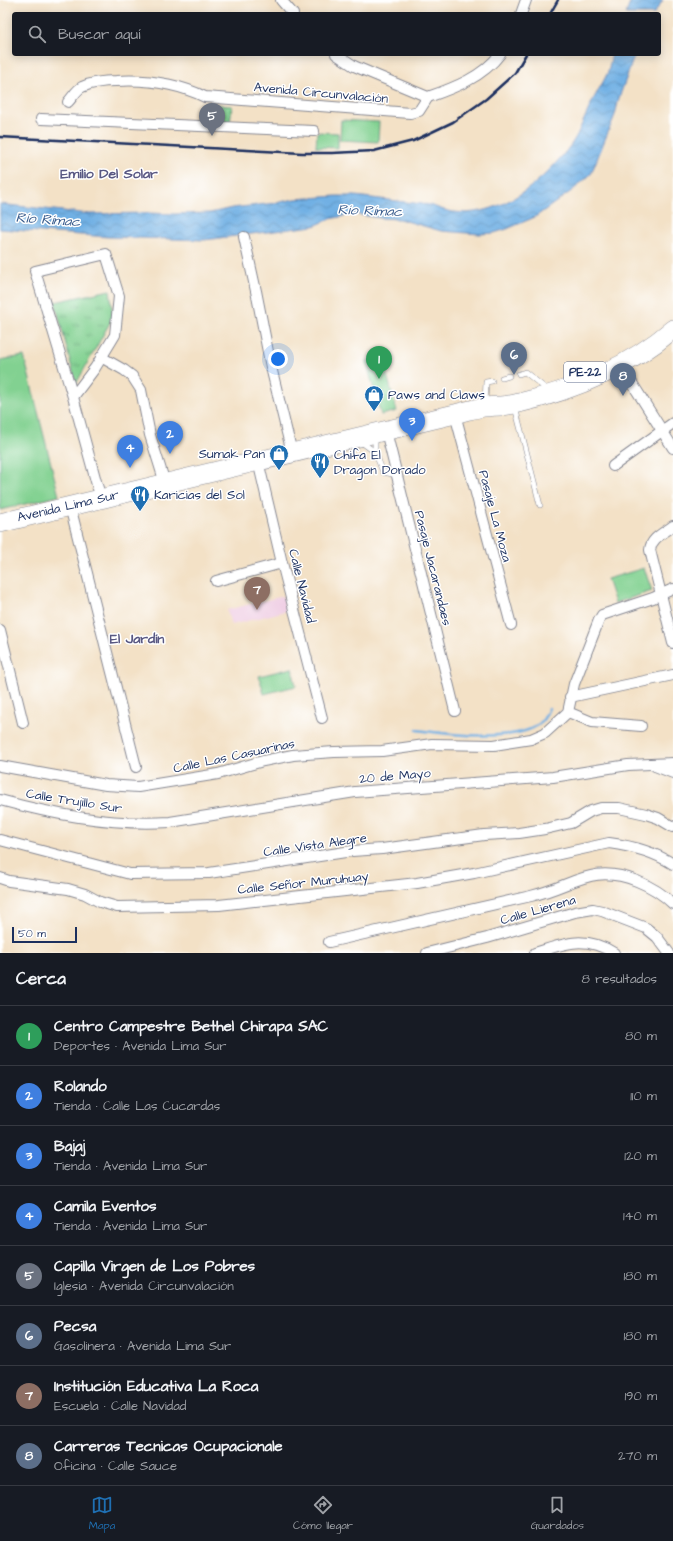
<!DOCTYPE html>
<html lang="es">
<meta charset="utf-8">
<style>
body{margin:0;font-family:"Architects Daughter",sans-serif;background:#242831;color:#f1f3f6}
.scale{position:absolute;left:12px;bottom:10px;width:65px;box-sizing:border-box;padding-left:4px;border:2px solid #1b2f5e;border-top:0;font-size:11px;line-height:14px;white-space:nowrap;color:#1b2f5e;-webkit-text-stroke:3px #fff;paint-order:stroke}
.you{position:absolute;left:278px;top:359px;width:14px;height:14px;margin:-10px;border:3px solid #fff;border-radius:50%;background:#1a73e8;box-shadow:0 0 0 6px #1a73e833}
.badge{display:grid;place-items:center;width:26px;height:26px;border-radius:50%;background:#1f6fb2;color:#fff;font-size:13px;font-weight:700}
.pin{position:absolute;translate:-50% -33px;filter:drop-shadow(0 1px 2px #0008)}
.pin::after{content:'';position:absolute;top:21px;width:14px;height:12px;background:inherit;clip-path:polygon(0 0,100% 0,50% 100%)}
.list{margin:0;padding:0;list-style:none}
h2{display:flex;justify-content:space-between;align-items:center;height:52px;margin:0;padding:0 16px;font-size:17px}
h2 small{font-size:13px;font-weight:400;color:#9ea1a6}
.list li{display:grid;grid-template-columns:26px 1fr auto;gap:12px;align-items:center;box-sizing:border-box;height:60px;padding:0 16px;border-top:1px solid #363941}
.list b{display:block;font-size:15px;white-space:nowrap}
.list p{margin:0;font-size:13px;white-space:nowrap;color:#9ea1a6}
.list em{font-size:13px;font-style:normal;color:#9ea1a6}
.icon{flex:none;width:22px;height:22px;fill:none;stroke:currentColor;stroke-width:2;stroke-linecap:round;stroke-linejoin:round}
.map{position:relative;flex:none;width:673px;height:953px;overflow:hidden}
.search{position:absolute;background:#171b24;box-shadow:0 2px 10px #0003;left:12px;right:12px;top:12px;height:44px;display:flex;align-items:center;gap:10px;box-sizing:border-box;padding:0 14px;border-radius:4px;color:#9ea1a6;font-size:15px}
.sheet{height:532px;background:#171b24}
nav{display:flex;justify-content:space-around;align-items:center;box-sizing:border-box;height:56px;border-top:1px solid #363941;background:#171b24;font-size:11px;color:#9ea1a6}
nav a{display:grid;justify-items:center;gap:2px}
nav .on{color:#1f6fb2}
.map>svg:first-child{display:block}
.built{fill:#f0d0e5}
.grass{fill:url(#grass-dots);stroke:#4e8078}
.park{fill:url(#park-tufts);stroke:#4e8078}
.pitch{fill:#82d191;stroke:#4e8078}
.water{fill:url(#water-waves);stroke:#4670a1}
.lines{fill:none;stroke-linecap:round;stroke-linejoin:round}
.stream{stroke:#71b0e4;stroke-width:2.5}
.lane-casing{stroke:#878892;stroke-width:6}
.street-casing{stroke:#878892;stroke-width:12}
.highway-casing{stroke:#878892;stroke-width:20}
.lane{stroke:#fff;stroke-width:5}
.street{stroke:#fff;stroke-width:10}
.highway{stroke:#fff;stroke-width:19}
.rail{stroke:#1b2f5e;stroke-width:2.5}
.labels{text-anchor:middle;dominant-baseline:central;stroke-width:3;stroke-linejoin:round;paint-order:stroke}
.shield{fill:#fff;stroke:#5f6d8e;stroke-width:1}
.shield-label{font-size:12px;font-weight:bold;fill:#1b2f5e}
.street-label{font-size:13px;fill:#1b2f5e;stroke:#fff}
.poi-label{font-size:13px;fill:#1b2f5e;stroke:#fff;text-anchor:start}
.neighbourhood-label{font-size:14px;font-weight:bold;fill:#595883;stroke:#fff}
.water-label{font-size:14px;font-style:italic;fill:#395c8d;stroke:#fff}
</style>
<div class="map">
<svg width="673" height="953" viewBox="0 0 673 953">
<defs>
<pattern id="grass-dots" width="8" height="8" patternUnits="userSpaceOnUse"><rect width="8" height="8" fill="#82d191"/><path d="M2 2h.1M6 6h.1" fill="none" stroke="#6aaa7a" stroke-width="1.8" stroke-linecap="round"/></pattern>
<pattern id="park-tufts" width="24" height="20" patternUnits="userSpaceOnUse"><rect width="24" height="20" fill="#82d191"/><path d="M3 7l-1-3M5 7V3M7 7l1-3M15 17l-1-3M17 17v-4M19 17l1-3" fill="none" stroke="#6aaa7a"/></pattern>
<pattern id="water-waves" width="16" height="10" patternUnits="userSpaceOnUse"><rect width="16" height="10" fill="#71b0e4"/><path d="M0 5q4-4 8 0t8 0" fill="none" stroke="#5c90bc"/></pattern>
</defs>
<rect width="100%" height="100%" fill="#fff"/>
<filter id="ink" filterUnits="userSpaceOnUse"><feTurbulence type="fractalNoise" baseFrequency=".025" numOctaves="2"/><feDisplacementMap in="SourceGraphic" scale="8" xChannelSelector="R" yChannelSelector="G"/><feConvolveMatrix kernelMatrix="1 2 1 2 8 2 1 2 1" color-interpolation-filters="sRGB"/></filter>
<filter id="wash" filterUnits="userSpaceOnUse"><feTurbulence type="fractalNoise" baseFrequency=".012" numOctaves="4" result="noise"/><feDisplacementMap in="SourceGraphic" scale="16" xChannelSelector="R" yChannelSelector="G"/><feGaussianBlur stdDeviation="0.9" result="paint"/><feColorMatrix in="noise" values="0 0 0 0 0 0 0 0 0 0 0 0 0 0 0 0 0 1.4 0 .05"/><feComposite in="paint" operator="in"/></filter>
<g filter="url(#wash)">
<rect width="100%" height="100%" fill="#f3e1c6"/>
<!-- built -->
<path class="built" d="M283,596L286,611L231,625L227,610Z"/>
<!-- grass -->
<path class="grass" d="M209,104L232,106L230,123L208,122Z"/>
<!-- park -->
<path class="park" d="M110,290L113,317L76,384L55,302Z"/>
<!-- pitch -->
<g class="pitch">
<path d="M341,120L379,122L378,142L340,140Z"/>
<path d="M317,132L338,133V148L316,147Z"/>
<path d="M24,356L59,496L0,510V360Z"/>
<path d="M382,357L397,411L381,415L366,361Z"/>
<path d="M644,568L652,591L615,603L607,579Z"/>
<path d="M292,668L296,686L264,694L259,676Z"/>
</g>
<!-- water -->
<g class="water">
<path d="M631,0H663L654,14H626Z"/>
<path d="M612,54H635L619,98L615,115L591,174L573,190L535,217L507,229L494,233L480,234L441,231L399,219L380,218L354,214L330,219L314,226L204,240L108,237L0,229V204L90,214L148,213L174,214L210,213L232,208L275,203L295,199L336,196H355L431,205C477,227 524,198 555,164C563,155 571,146 577,135C582,125 586,114 591,104C596,93 603,83 608,72C610,66 610,60 612,54Z"/>
</g>
<g class="lines">
<!-- stream -->
<path class="stream" d="M417,730C446,734 516,743 539,724C545,719 546,714 549,708"/>
</g>
</g>
<g filter="url(#ink)">
<g class="lines">
<!-- lane casing -->
<g class="lane-casing">
<g id="lane">
<path d="M519,374L525,372L545,388"/>
<path d="M502,378L509,376"/>
<path d="M485,404L486,382L492,381"/>
<path d="M515,407L540,505"/>
<path d="M375,438V452L383,472L397,475"/>
<path d="M360,441L375,452"/>
</g>
</g>
<!-- street casing -->
<g class="street-casing">
<g id="street">
<path d="M281,0L293,14"/>
<path d="M521,14L526,0"/>
<path d="M336,54L354,66L428,97C454,88 483,77 500,54"/>
<path d="M68,102C72,98 77,89 82,87C93,82 104,81 116,81C148,79 176,83 205,97L410,113L419,111L428,97"/>
<path d="M41,119L314,131"/>
<path d="M244,237L256,291L271,367L292,453"/>
<path d="M101,357L124,370L132,376L141,390L150,435L165,483"/>
<path d="M620,364L673,448"/>
<path d="M73,397L95,368L115,335L119,296L106,254L35,271L70,387L73,397L97,485L101,498"/>
<path d="M455,414L511,625"/>
<path d="M386,431L455,711"/>
<path d="M258,461L282,563L322,718"/>
<path d="M613,466L673,423"/>
<path d="M70,506L136,767"/>
<path d="M673,526C664,533 651,538 650,550L673,643"/>
<path d="M216,581L282,563"/>
<path d="M0,630L23,723"/>
<path d="M570,697L673,675"/>
<path d="M568,712L592,722L641,726"/>
<path d="M0,766L106,785L138,787L218,774L263,761L293,755L334,752L382,751L432,744L494,745L531,739L545,733L568,712L574,684L599,620L602,615L653,598L673,589"/>
<path d="M655,766L673,773"/>
<path d="M0,800C55,815 113,826 170,822L355,792L553,777L628,765L673,763"/>
<path d="M0,840L130,874L209,873L352,851L382,849L484,835L519,833L545,829L571,823L591,811L601,808H619L646,814L658,818L673,827"/>
<path d="M0,878L9,881L68,889L85,894L100,902L117,907L219,905L417,883L474,873L609,843C632,846 653,851 673,864"/>
<path d="M329,942L531,896C574,886 591,863 637,881C652,887 662,893 673,904"/>
<path d="M427,953L487,938L575,912L593,909L602,911L646,928L657,937L669,953"/>
<path d="M535,953C565,943 585,935 614,953"/>
</g>
</g>
<!-- highway casing -->
<g class="highway-casing">
<path id="highway" d="M0,523L455,414C464,411 474,409 484,407C495,406 505,406 515,404C571,391 629,367 673,329"/>
</g>
<!-- lane -->
<use href="#lane" class="lane"/>
<!-- street -->
<use href="#street" class="street"/>
<!-- highway -->
<use href="#highway" class="highway"/>
<!-- rail -->
<g class="rail">
<path d="M550,14L558,0"/>
<path d="M0,137L302,153H332L374,151L413,141L453,122L486,99L515,73L526,54"/>
</g>
</g>
</g>
<!-- icons -->
<defs>
<g id="shop-pin" transform="scale(1)"><path d="M0 17L-7.5 6A9.5 9.5 0 1 1 7.5 6Z" fill="#1f6fb2" stroke="#fff"/><path d="M-5-2.5h2.3a2.7 3.5 0 0 1 5.4 0H5L5.5 6h-11ZM-1.5-2.5h3a1.5 2.3 0 0 0-3 0Z" fill="#fff"/></g>
<g id="restaurant-pin" transform="scale(1)"><path d="M0 17L-7.5 6A9.5 9.5 0 1 1 7.5 6Z" fill="#1f6fb2" stroke="#fff"/><path d="M-5-6h1v4h1v-4h1v4h1v-4h1v5L-1.5 .5V6h-2V.5L-5-1ZM5-6V6H3V1.5H1.5Q1.5-4 5-6Z" fill="#fff"/></g>
</defs>
<g fill-rule="evenodd">
<use href="#shop-pin" x="374" y="395"/>
<use href="#shop-pin" x="279" y="454"/>
<use href="#restaurant-pin" x="320" y="462"/>
<use href="#restaurant-pin" x="140" y="495"/>
</g>
<g class="labels">
<!-- shield labels -->
<rect class="shield" x="564" y="362" width="42" height="20" rx="3"/>
<g class="shield-label">
<text x="585" y="372">PE-22</text>
</g>
<!-- street labels -->
<g class="street-label">
<text transform="translate(321 93) rotate(5)">Avenida Circunvalación</text>
<text transform="translate(68 506) rotate(-13)">Avenida Lima Sur</text>
<text transform="translate(495 516) rotate(75)">Pasaje La Moza</text>
<text transform="translate(433 568) rotate(76)">Pasaje Jacarandaes</text>
<text transform="translate(302 586) rotate(76)">Calle Navidad</text>
<text transform="translate(234 756) rotate(-12)">Calle Las Casuarinas</text>
<text transform="translate(395 776) rotate(-5)">20 de Mayo</text>
<text transform="translate(74 801) rotate(9)">Calle Trujillo Sur</text>
<text transform="translate(315 845) rotate(-8)">Calle Vista Alegre</text>
<text transform="translate(303 883) rotate(-6)">Calle Señor Muruhuay</text>
<text transform="translate(538 910) rotate(-16)">Calle Lierena</text>
</g>
<!-- poi labels -->
<g class="poi-label">
<text x="388" y="395">Paws and Claws</text>
<text x="265" y="454" text-anchor="end">Sumak Pan</text>
<text x="334" y="455">Chifa El<tspan x="334" dy="15">Dragon Dorado</tspan></text>
<text x="154" y="495">Karicias del Sol</text>
</g>
<!-- neighbourhood labels -->
<g class="neighbourhood-label">
<text x="109" y="174">Emilio Del Solar</text>
<text x="137" y="639">El Jardín</text>
</g>
<!-- water labels -->
<g class="water-label">
<text transform="translate(370 211) rotate(2)">Río Rímac</text>
<text transform="translate(48 220) rotate(4)">Río Rímac</text>
</g>
</g>
</svg>
<div class="scale">50 m</div>
<div class="you"></div>
<div class="pin badge" style="left:379px;top:379px;background:#2e9e5b">1</div>
<div class="pin badge" style="left:170px;top:454px;background:#3f7fe0">2</div>
<div class="pin badge" style="left:412px;top:441px;background:#3f7fe0">3</div>
<div class="pin badge" style="left:130px;top:468px;background:#3f7fe0">4</div>
<div class="pin badge" style="left:212px;top:136px;background:#6b7280">5</div>
<div class="pin badge" style="left:514px;top:375px;background:#5c6f8a">6</div>
<div class="pin badge" style="left:257px;top:610px;background:#8d6e63">7</div>
<div class="pin badge" style="left:623px;top:396px;background:#5c6f8a">8</div>
<div class="search"><svg class="icon" aria-label="search" viewBox="0 0 24 24"><circle cx="10" cy="10" r="6"/><path d="M15 15l6 6"/></svg>Buscar aquí</div>
</div>
<section class="sheet">
<h2>Cerca<small>8 resultados</small></h2>
<ul class="list">
<li><span class="badge" style="background:#2e9e5b">1</span><div><b>Centro Campestre Bethel Chirapa SAC</b><p>Deportes · Avenida Lima Sur</p></div><em>80 m</em></li>
<li><span class="badge" style="background:#3f7fe0">2</span><div><b>Rolando</b><p>Tienda · Calle Las Cucardas</p></div><em>110 m</em></li>
<li><span class="badge" style="background:#3f7fe0">3</span><div><b>Bajaj</b><p>Tienda · Avenida Lima Sur</p></div><em>120 m</em></li>
<li><span class="badge" style="background:#3f7fe0">4</span><div><b>Camila Eventos</b><p>Tienda · Avenida Lima Sur</p></div><em>140 m</em></li>
<li><span class="badge" style="background:#6b7280">5</span><div><b>Capilla Virgen de Los Pobres</b><p>Iglesia · Avenida Circunvalación</p></div><em>180 m</em></li>
<li><span class="badge" style="background:#5c6f8a">6</span><div><b>Pecsa</b><p>Gasolinera · Avenida Lima Sur</p></div><em>180 m</em></li>
<li><span class="badge" style="background:#8d6e63">7</span><div><b>Institución Educativa La Roca</b><p>Escuela · Calle Navidad</p></div><em>190 m</em></li>
<li><span class="badge" style="background:#5c6f8a">8</span><div><b>Carreras Tecnicas Ocupacionale</b><p>Oficina · Calle Sauce</p></div><em>270 m</em></li>
</ul>
</section>
<nav>
<a class="on"><svg class="icon" aria-label="map" viewBox="0 0 24 24"><path d="M3 6l6-2 6 2 6-2v14l-6 2-6-2-6 2zM9 4v14M15 6v14"/></svg>Mapa</a>
<a><svg class="icon" aria-label="directions" viewBox="0 0 24 24"><path d="M12 3l9 9-9 9-9-9zM9 14v-3h6M13 9l2 2-2 2"/></svg>Cómo llegar</a>
<a><svg class="icon" aria-label="saved" viewBox="0 0 24 24"><path d="M7 4h10v16l-5-4-5 4z"/></svg>Guardados</a>
</nav>
